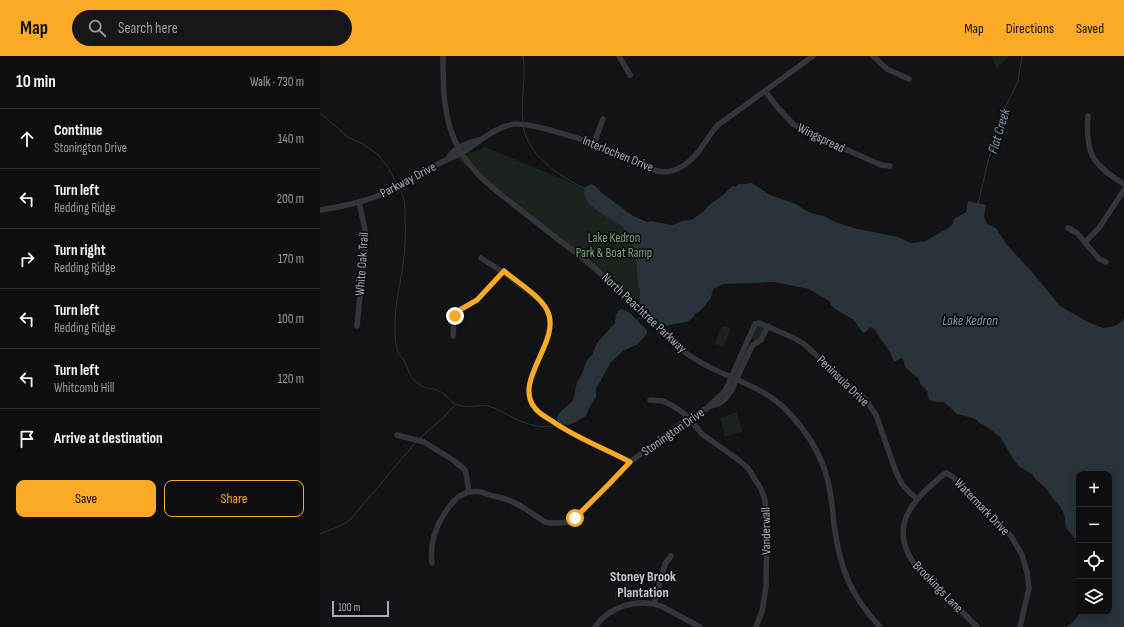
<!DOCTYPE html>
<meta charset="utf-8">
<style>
body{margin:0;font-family:"Sofia Sans Condensed",sans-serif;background:#171719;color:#f1f3f6}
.controls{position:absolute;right:12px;bottom:12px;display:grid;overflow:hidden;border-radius:8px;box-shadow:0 2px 10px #0003}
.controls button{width:36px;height:36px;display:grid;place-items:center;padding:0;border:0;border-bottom:1px solid #2e2e30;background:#0e0e10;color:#f1f3f6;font:20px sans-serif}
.scale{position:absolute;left:12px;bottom:10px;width:57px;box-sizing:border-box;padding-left:4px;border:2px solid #a4abb6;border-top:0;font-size:11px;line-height:14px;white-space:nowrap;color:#a4abb6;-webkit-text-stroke:3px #0e0e10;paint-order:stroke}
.stop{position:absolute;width:12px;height:12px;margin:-9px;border:3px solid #fbaa25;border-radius:50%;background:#fff}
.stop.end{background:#fbaa25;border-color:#fff;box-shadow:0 1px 4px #0008}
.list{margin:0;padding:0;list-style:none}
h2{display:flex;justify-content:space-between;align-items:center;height:52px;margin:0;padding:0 16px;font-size:17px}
h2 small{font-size:13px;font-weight:400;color:#9b9c9f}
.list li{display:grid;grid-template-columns:26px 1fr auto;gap:12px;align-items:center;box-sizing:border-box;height:60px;padding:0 16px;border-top:1px solid #2e2e30}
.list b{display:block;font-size:15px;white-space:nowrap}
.list p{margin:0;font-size:13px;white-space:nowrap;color:#9b9c9f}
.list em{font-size:13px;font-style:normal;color:#9b9c9f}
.actions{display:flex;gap:8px;padding:12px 16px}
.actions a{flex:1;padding:9px 0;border:1px solid #fbaa25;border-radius:8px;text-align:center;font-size:14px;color:#fbaa25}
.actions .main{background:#fbaa25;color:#111}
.icon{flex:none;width:22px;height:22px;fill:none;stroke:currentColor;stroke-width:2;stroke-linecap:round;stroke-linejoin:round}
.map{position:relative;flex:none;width:804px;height:571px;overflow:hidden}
header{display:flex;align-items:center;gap:24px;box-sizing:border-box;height:56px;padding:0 20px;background:#fbaa25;color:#111}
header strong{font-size:19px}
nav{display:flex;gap:22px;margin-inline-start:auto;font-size:14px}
.search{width:280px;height:36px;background:#171719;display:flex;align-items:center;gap:10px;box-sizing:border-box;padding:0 14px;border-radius:22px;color:#9b9c9f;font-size:15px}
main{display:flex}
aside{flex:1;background:#0e0e10}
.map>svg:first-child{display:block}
.green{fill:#1b231c}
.water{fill:#29333a}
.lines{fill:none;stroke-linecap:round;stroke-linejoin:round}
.stream{stroke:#29333a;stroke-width:1}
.minor{stroke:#34353a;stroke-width:5.5}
.route{stroke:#fbaa25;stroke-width:5}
.labels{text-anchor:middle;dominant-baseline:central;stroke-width:3.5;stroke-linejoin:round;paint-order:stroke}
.street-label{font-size:13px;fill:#a4abb6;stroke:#0e0e10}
.park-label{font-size:13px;fill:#7aa37b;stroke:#0e0e10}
.water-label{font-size:14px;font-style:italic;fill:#799bb4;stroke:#0e0e10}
.neighbourhood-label{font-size:14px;font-weight:bold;fill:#c5c9d2;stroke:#0e0e10}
</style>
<header>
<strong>Map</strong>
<div class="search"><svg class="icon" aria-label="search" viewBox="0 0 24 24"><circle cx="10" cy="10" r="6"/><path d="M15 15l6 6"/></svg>Search here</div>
<nav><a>Map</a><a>Directions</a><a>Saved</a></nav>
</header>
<main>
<aside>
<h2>10 min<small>Walk · 730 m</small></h2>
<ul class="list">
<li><svg class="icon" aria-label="ahead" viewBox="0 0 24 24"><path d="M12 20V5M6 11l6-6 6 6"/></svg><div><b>Continue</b><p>Stonington Drive</p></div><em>140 m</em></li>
<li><svg class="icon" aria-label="left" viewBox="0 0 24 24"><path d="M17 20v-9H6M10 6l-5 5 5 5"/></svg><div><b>Turn left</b><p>Redding Ridge</p></div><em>200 m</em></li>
<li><svg class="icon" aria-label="right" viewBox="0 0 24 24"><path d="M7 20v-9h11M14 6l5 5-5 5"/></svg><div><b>Turn right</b><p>Redding Ridge</p></div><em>170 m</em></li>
<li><svg class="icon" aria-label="left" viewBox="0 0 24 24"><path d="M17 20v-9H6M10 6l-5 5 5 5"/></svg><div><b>Turn left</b><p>Redding Ridge</p></div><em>100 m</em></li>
<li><svg class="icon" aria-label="left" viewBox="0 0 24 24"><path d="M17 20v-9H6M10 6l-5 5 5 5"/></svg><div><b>Turn left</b><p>Whitcomb Hill</p></div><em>120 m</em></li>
<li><svg class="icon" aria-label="arrive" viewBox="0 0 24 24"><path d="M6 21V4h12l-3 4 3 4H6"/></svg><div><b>Arrive at destination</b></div></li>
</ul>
<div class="actions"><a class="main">Save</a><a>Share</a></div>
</aside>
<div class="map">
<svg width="804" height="571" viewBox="0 0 804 571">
<rect width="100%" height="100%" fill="#131315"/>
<!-- green -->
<g class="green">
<path d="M672,0H690L676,12Z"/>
<path d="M165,91L271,135L318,165L326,243L307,244L138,103Z"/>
<path d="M440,269L444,273L442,282L435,285L431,281L436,270Z"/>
<path d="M404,270L410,272V274L404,290H401L396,288L395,286L402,271Z"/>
<path d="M415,357H417L422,374V376L406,380H405L400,362Z"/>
<path d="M295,536H305L304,543H295Z"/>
</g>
<!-- water -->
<g class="water">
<path d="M432,127L450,139L476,148L485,154L491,157L504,160L517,167L538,173L578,181L591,187H595L606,185L628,172L633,168L634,163L646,156L648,145L666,149L664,161L667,168L676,172L687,189L713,217L740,250L766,265L783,272L794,270L800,267L804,262V571H746C753,567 756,563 760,556H789V418H759V490L757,488L754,481L747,473L745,466V461L743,456L739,449L733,443L727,433L716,424L712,418L700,411L694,404L680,381L667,371L658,366V365L653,362L637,358L624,346H616L609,344L607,335L600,327L599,323L585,311L583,303L581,302L576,305H574L569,295L554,273L550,271L547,275L544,277L542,276L534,264L515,253L511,249L509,245L489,233L455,226L403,228L393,233L391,242L386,248L380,255L376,257L372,263L366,266L344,270C340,267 336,264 331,261C328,258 324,257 321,253C317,248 321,242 320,236C320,232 318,230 318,226C317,214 316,189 309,178C297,161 263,156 264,132L271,128L275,130L282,137L313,160L327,166L331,165L352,169L363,165L370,164L373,163L384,155L388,150L402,140L412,130H414L415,131L419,128H424Z"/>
<path d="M300,253C311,254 317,266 325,272L327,275V278L318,288L303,295L291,306L276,333V341L269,352L266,360L256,366L248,369L240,368L237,366V361L240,356L253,345L257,326L261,320L267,304L272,299L277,287L295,267L296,258Z"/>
</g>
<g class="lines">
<!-- stream -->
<g class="stream">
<path d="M0,57L28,81L43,88L57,98L68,111L77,128"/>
<path d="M203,65C200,43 207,22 203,0"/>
<path d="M203,70C209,101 238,119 264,132"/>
<path d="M80,133C85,142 85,152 85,162C86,178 85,193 83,208C79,236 71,264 77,293C78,299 83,302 86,308C89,316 91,323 99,328C104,333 112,332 119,335C126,338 131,347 138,349C148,353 158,348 168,350C176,352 183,356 190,360C203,367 219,373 234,370"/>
<path d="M658,148L668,105L683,56L698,25L702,0"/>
<path d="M317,264L321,260"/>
<path d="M100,382L124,361L135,349"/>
<path d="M0,478L20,470L30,464L96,386"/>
</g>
<!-- minor -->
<g class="minor">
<path d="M123,0C123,31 123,65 139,93C155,122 182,139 207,159C219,168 231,178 243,187C252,194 262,200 270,208C293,227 313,248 334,268C347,280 359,294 375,303C406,323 445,329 470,358C485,374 497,392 504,412C511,431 512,450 514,469C520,512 530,539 560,571"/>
<path d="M299,0L310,19"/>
<path d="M553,0L567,13L589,23"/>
<path d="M445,35L458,52L473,68L500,82L561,109L570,110"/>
<path d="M768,60C765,98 772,108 804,128"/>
<path d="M274,87L283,63"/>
<path d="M128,103C132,93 148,86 159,84"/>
<path d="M0,154C27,150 53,144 78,131C90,125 100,117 112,111C121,106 132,102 142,97C158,87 178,68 197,68C208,68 219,71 230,74C251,80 273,86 293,95C308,102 327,114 343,116C350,116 358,113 363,110C379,100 386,82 398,69L493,0"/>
<path d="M748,172L757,177L779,203L786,206"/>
<path d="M765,186L779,172L804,134"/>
<path d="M161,202C176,211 189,220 203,231C212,238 222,244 227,254C242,283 195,323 213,350C218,357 225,360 232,365C256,382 284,392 310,406"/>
<path d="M37,270L46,179L39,146"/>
<path d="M133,280L134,265L138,255L157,244L184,215"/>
<path d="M330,344L343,345L353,350L362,356L369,362L382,378L416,402L428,412L441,433L445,444L447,465L446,530L442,555L436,571"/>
<path d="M390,349L403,337L406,333L435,268L439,267L474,282L484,288L546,344L556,359L576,416L582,428L590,437L597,443"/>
<path d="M77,379L104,386L133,404L144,413L146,417L149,436"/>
<path d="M112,507C110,490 114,474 123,460C132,445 142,433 161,436C165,437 169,439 173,440C178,441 183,442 188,444C201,448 213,459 225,466L230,467H241L249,466L255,462L289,429L310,406L369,362L389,351L400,347L405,343L411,335L430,294L433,289L441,284L448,270"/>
<path d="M334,548L345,508L351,500"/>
<path d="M275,571C290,550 317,542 341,550L380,571"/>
<path d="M657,571L593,506C574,477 584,455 607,433C613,428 619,421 626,417L633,421L691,480L702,499L707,516L709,532L700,571"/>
</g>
</g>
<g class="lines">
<!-- route -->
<path class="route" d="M135,260L138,255L157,244L184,215C196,225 220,240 227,254C243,284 192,325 215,352C219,358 226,361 232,365C256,382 284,392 310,406L288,429L255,462"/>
</g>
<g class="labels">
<!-- street labels -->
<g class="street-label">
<text transform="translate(501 82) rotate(26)">Wingspread</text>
<text transform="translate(298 98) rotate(22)">Interlochen Drive</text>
<text transform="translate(88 124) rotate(-28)">Parkway Drive</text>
<text transform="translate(42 208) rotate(-86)">White Oak Trail</text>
<text transform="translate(324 257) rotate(43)">North Peachtree Parkway</text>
<text transform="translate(523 325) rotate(44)">Peninsula Drive</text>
<text transform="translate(353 376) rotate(-35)">Stonington Drive</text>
<text transform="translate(662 451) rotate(46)">Watermark Drive</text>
<text transform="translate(446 475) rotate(-91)">Vanderwall</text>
<text transform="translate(618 531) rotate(46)">Brookings Lane</text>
</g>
<!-- park labels -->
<g class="park-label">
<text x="294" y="182">Lake Kedron<tspan x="294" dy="15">Park &amp; Boat Ramp</tspan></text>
</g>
<!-- water labels -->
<g class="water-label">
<text transform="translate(679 75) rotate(-73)">Flat Creek</text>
<text x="650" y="264">Lake Kedron</text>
</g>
<!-- neighbourhood labels -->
<g class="neighbourhood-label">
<text x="323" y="520">Stoney Brook<tspan x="323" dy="16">Plantation</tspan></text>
</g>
</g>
</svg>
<div class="controls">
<button>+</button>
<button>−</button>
<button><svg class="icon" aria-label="locate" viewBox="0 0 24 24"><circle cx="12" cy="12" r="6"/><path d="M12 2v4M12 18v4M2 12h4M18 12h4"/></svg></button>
<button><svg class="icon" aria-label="layers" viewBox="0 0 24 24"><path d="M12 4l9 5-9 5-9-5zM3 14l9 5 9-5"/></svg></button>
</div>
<div class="scale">100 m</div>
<div class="stop" style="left:255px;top:462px"></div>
<div class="stop end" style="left:135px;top:260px"></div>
</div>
</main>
